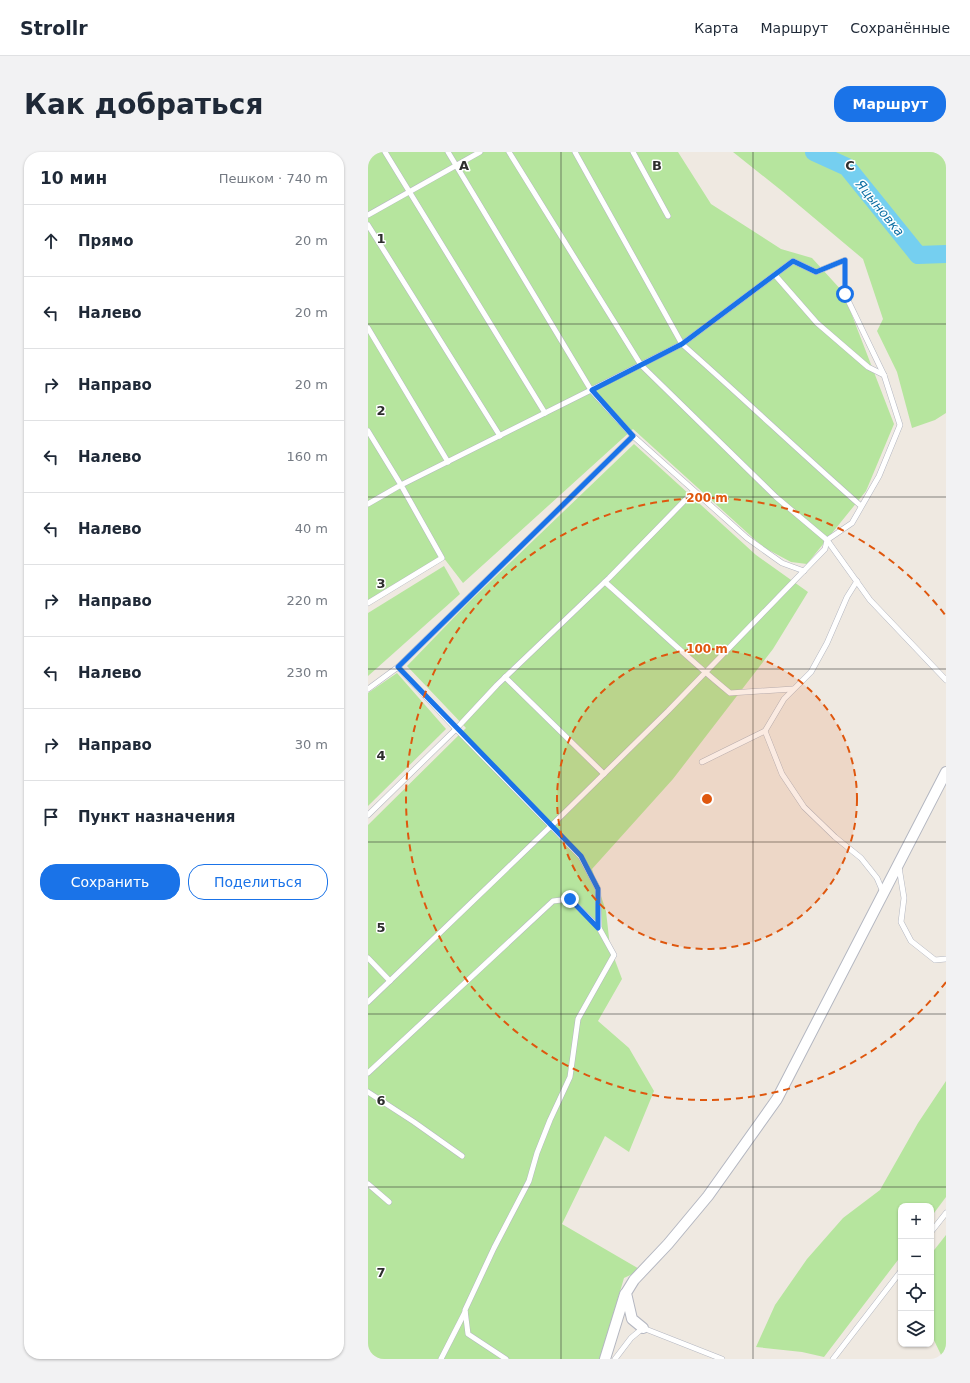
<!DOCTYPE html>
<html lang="ru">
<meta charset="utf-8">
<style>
body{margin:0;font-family:"DejaVu Sans",sans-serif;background:#f2f2f3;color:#1f2937}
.controls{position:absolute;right:12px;bottom:12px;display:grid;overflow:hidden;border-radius:8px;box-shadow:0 1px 3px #0004}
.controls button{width:36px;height:36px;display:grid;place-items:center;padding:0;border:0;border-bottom:1px solid #e0e1e3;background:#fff;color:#1f2937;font:20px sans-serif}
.stop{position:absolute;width:12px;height:12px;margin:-9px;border:3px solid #1a73e8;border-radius:50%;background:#fff}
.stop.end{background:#1a73e8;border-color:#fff;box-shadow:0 1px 4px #0008}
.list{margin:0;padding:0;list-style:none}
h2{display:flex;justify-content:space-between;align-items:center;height:52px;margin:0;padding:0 16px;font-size:17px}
h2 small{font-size:13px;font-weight:400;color:#747a83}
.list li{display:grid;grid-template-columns:26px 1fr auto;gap:12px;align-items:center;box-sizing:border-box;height:72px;padding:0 16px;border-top:1px solid #e0e1e3}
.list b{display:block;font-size:15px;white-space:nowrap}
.list em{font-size:13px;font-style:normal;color:#747a83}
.actions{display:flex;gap:8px;padding:12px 16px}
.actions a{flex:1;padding:9px 0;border:1px solid #1a73e8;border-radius:16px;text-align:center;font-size:14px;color:#1a73e8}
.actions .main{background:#1a73e8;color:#fff}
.icon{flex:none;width:22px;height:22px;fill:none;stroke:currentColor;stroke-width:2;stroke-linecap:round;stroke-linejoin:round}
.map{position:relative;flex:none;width:578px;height:1207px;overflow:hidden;border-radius:16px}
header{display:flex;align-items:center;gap:24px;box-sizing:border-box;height:56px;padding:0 20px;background:#fff;border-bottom:1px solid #e0e1e3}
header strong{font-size:19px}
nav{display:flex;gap:22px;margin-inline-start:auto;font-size:14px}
.intro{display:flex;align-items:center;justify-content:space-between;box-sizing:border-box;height:96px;padding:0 24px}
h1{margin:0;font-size:28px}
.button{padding:10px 18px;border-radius:16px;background:#1a73e8;color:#fff;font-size:14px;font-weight:700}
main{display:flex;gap:24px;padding:0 24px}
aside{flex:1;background:#fff;border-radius:16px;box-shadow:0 1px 3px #0004}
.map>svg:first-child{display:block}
.green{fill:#b6e59e}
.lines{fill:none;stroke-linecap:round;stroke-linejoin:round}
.river{stroke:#75cff0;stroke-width:18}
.service-casing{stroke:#b4b7c1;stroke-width:6}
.minor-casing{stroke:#b4b7c1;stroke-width:12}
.service{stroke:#fff;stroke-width:5}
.minor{stroke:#fff;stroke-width:10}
.route{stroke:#1a73e8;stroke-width:5}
.grid{fill:none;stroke:#2e2e2e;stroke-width:1;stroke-opacity:0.55}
.ring{fill:none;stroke:#df570e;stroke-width:2;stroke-dasharray:7 5}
.labels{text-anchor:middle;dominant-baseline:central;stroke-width:3;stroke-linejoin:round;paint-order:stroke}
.water-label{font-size:13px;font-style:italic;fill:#0d6fa3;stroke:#fff}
.grid-label{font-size:13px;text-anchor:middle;font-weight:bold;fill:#2e2e2e;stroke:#fff;stroke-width:3;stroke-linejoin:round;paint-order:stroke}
.centre{fill:#df570e;stroke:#fff;stroke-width:2}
.ring-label{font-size:12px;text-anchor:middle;font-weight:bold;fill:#df570e;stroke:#fff;stroke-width:3;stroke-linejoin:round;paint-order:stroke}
</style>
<header>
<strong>Strollr</strong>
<nav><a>Карта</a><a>Маршрут</a><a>Сохранённые</a></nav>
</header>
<div class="intro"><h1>Как добраться</h1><a class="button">Маршрут</a></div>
<main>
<aside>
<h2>10 мин<small>Пешком · 740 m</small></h2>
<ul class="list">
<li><svg class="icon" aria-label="ahead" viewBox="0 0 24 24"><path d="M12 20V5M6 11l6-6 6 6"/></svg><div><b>Прямо</b></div><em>20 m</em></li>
<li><svg class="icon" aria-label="left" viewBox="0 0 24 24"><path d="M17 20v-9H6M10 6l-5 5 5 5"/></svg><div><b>Налево</b></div><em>20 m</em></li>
<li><svg class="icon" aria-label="right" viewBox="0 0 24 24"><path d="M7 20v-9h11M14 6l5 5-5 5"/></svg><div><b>Направо</b></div><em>20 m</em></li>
<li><svg class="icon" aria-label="left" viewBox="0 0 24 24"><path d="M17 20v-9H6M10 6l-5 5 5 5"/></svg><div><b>Налево</b></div><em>160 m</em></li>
<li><svg class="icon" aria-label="left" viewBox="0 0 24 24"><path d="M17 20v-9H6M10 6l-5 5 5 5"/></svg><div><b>Налево</b></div><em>40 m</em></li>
<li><svg class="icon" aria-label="right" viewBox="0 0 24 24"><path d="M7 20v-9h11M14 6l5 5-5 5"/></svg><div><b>Направо</b></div><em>220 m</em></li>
<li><svg class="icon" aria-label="left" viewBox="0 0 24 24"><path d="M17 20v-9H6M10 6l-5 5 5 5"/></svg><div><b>Налево</b></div><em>230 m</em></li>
<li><svg class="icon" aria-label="right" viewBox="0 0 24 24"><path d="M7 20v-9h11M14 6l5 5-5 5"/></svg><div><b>Направо</b></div><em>30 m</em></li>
<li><svg class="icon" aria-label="arrive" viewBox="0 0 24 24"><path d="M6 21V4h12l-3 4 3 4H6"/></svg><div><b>Пункт назначения</b></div></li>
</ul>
<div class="actions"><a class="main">Сохранить</a><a>Поделиться</a></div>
</aside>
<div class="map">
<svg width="578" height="1207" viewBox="0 0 578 1207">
<rect width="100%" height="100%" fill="#efe9e1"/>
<!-- green -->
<g class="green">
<path d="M0,0H310L343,52L413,97L444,106L475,140L526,272L498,339L439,412L423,410L395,395L265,277L95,431L75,405L0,448Z"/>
<path d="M365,0H578V261L567,268L544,276L529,220L509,179L515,167L495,107L414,39Z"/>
<path d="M266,292L388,403L440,440L405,497L305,627L224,717L238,759L242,795L254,827L230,869L261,896L286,939L261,1000L237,984L194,1072L273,1118L256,1126L232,1207H0V673L98,576L39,514L101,450Z"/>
<path d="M76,414L92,442L0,524V461Z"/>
<path d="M29,521L78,577L0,654V541Z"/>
<path d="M578,929V1045L563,1065V1054H533V1104L456,1205L434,1200L388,1195L407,1153L439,1107L475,1066L512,1038L550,971Z"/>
<path d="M578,1083V1207H575L563,1182V1102Z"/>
</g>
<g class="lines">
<!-- river -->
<path class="river" d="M446,0L479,15L550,103L578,102"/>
<!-- service casing -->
<g class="service-casing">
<g id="service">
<path d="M17,0L177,261"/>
<path d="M80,0L223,238L314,192L207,0"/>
<path d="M141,0L273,213L408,345L459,388L457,397L300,559L183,674L88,577L129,533L241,426L326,339"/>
<path d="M265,0L300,64"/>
<path d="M0,63L112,0"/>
<path d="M0,73L132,284"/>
<path d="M407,123L449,171L500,215L516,223"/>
<path d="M0,176L80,310"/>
<path d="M0,279L33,333L0,352"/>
<path d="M265,284L379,386L414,411L436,419"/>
<path d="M493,354C433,301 374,245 314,192L425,109L448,120L477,108V142L516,223L532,273L511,324L484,371L459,388L502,448L578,528"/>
<path d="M489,429L479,445L459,491L443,520L416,547L397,579L414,622L436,655L467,685L493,706L509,726L515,740"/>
<path d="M237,430C279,467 319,506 362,541L425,537"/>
<path d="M0,451L74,406L33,333L223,238L265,284L30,515"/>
<path d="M137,525L236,622"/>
<path d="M0,537L30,515L88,577L0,663"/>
<path d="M334,610L397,579"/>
<path d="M531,715L536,746L533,770L543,789L567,808L578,807"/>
<path d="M0,806L22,829"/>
<path d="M0,850L183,674L213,705L230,737L231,776L246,803L210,867L202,925L182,968L169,1001L161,1029L126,1096L97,1158L100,1182L138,1207"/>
<path d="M0,921L185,749L202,747L231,776"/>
<path d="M0,940L46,970L94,1004"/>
<path d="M0,1032L21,1050"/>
<path d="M563,1080L578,1061"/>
<path d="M73,1207L97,1160"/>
<path d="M247,1207L263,1186L275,1176L354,1207"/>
<path d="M465,1207L533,1119"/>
</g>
</g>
<!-- minor casing -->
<g class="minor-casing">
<g id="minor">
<path d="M275,1176L264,1167L258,1141L266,1128L300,1092L340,1044L409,947L578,620"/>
<path d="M237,1207L257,1142"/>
</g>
</g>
<!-- service -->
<use href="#service" class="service"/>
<!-- minor -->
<use href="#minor" class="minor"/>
</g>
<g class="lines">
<!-- route -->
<path class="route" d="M202,747L230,776V737L213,704L30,515L265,284L224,238L314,192L425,109L448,120L477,108V142"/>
</g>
<!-- grid -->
<path class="grid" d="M193,0V1207M385,0V1207M0,172H578M0,345H578M0,517H578M0,690H578M0,862H578M0,1035H578"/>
<!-- distance rings -->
<circle cx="339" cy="647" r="150" fill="#df570e" fill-opacity=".12"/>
<g class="ring">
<circle cx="339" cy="647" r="150"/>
<path d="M578 830A301 301 0 1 1 578 464"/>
</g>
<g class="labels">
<!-- water labels -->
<g class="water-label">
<text transform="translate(512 56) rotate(51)">Яцыновка</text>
</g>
</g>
<g class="grid-label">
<text x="96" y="18">A</text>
<text x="289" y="18">B</text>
<text x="482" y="18">C</text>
<text x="13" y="91">1</text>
<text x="13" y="263">2</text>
<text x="13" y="436">3</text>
<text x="13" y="608">4</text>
<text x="13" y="780">5</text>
<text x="13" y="953">6</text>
<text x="13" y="1125">7</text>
</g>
<circle cx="339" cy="647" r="6" class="centre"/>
<g class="ring-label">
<text x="339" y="350">200 m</text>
<text x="339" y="501">100 m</text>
</g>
</svg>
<div class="controls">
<button>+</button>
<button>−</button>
<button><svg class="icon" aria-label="locate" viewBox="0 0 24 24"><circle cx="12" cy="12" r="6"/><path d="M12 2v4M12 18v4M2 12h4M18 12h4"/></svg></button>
<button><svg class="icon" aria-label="layers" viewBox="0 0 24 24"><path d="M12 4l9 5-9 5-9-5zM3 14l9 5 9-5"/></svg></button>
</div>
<div class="stop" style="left:477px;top:142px"></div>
<div class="stop end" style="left:202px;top:747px"></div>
</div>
</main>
